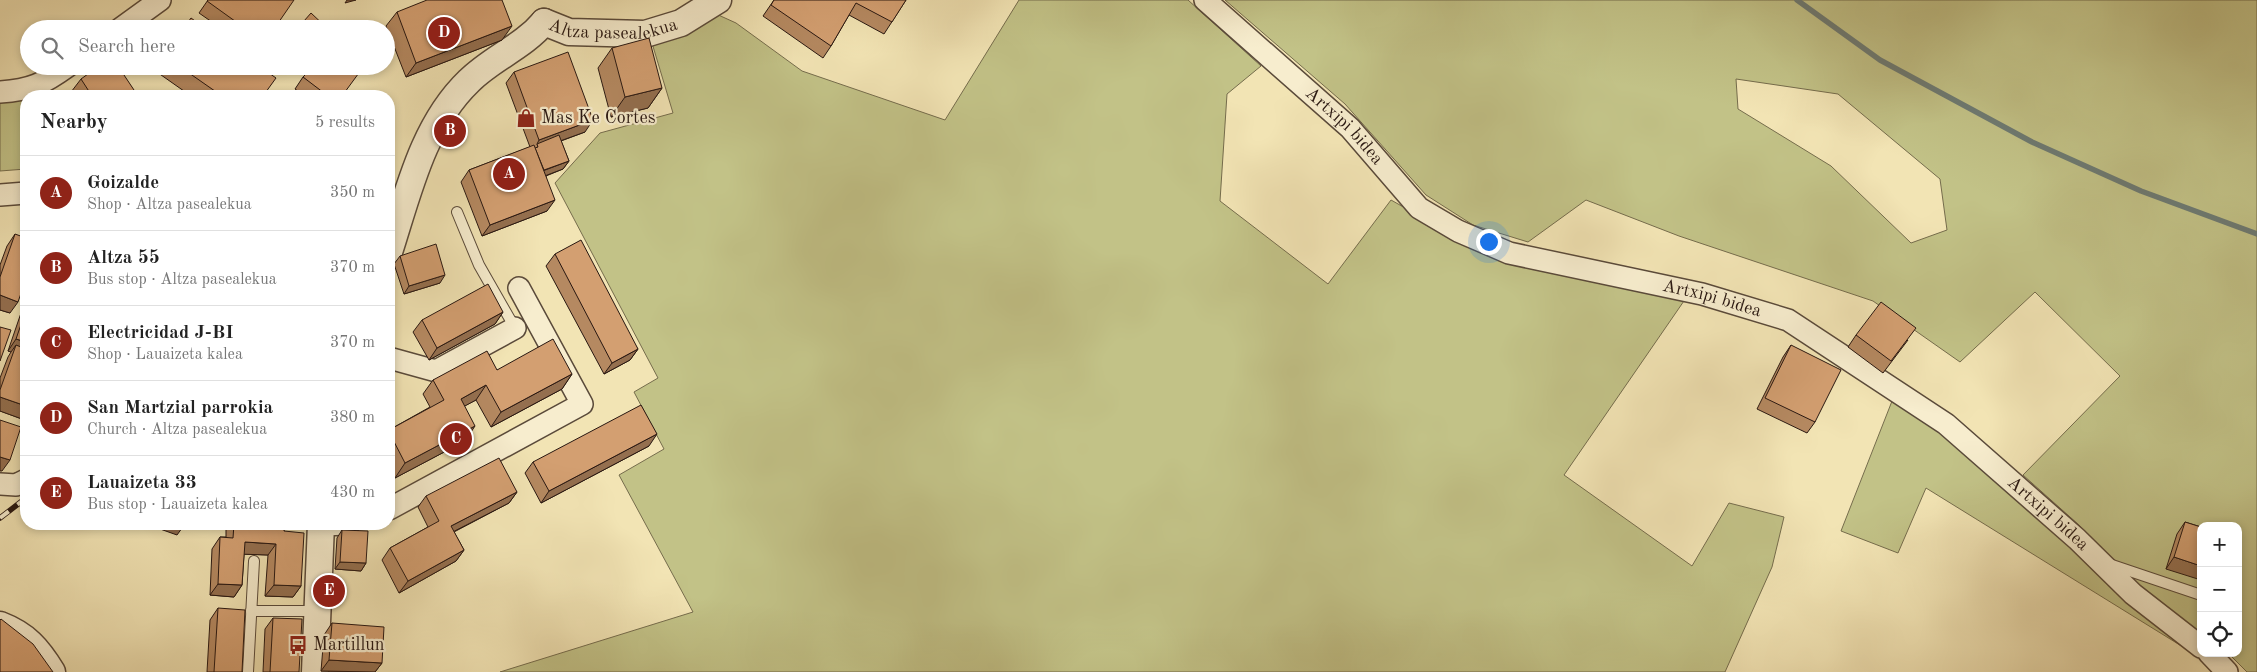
<!DOCTYPE html>
<meta charset="utf-8">
<style>
body{margin:0;font-family:"Old Standard TT",serif;background:#f2f2f2;color:#222}
.controls{position:absolute;right:15px;bottom:15px;display:grid;overflow:hidden;border-radius:10px;box-shadow:0 2px 8px #0003}
.controls button{width:45px;height:45px;display:grid;place-items:center;padding:0;border:0;border-bottom:1px solid #e0e0e0;background:#fff;color:#222;font:25px sans-serif}
.you{position:absolute;left:1488px;top:241px;width:18px;height:18px;margin:-12px;border:4px solid #fff;border-radius:50%;background:#1a73e8;box-shadow:0 0 0 8px #1a73e833}
.badge{display:grid;place-items:center;width:32px;height:32px;border-radius:50%;background:#8f2418;color:#fff;font-size:16px;font-weight:700}
.pin{position:absolute;translate:-50% -50%;border:2px solid #fff;box-shadow:0 1px 5px #0006}
.list{margin:0;padding:0;list-style:none}
h2{display:flex;justify-content:space-between;align-items:center;height:65px;margin:0;padding:0 20px;font-size:21px}
h2 small{font-size:16px;font-weight:400;color:#767676}
.list li{display:grid;grid-template-columns:32px 1fr auto;gap:15px;align-items:center;box-sizing:border-box;height:75px;padding:0 20px;border-top:1px solid #e0e0e0}
.list b{display:block;font-size:19px;white-space:nowrap}
.list p{margin:0;font-size:16px;white-space:nowrap;color:#767676}
.list em{font-size:16px;font-style:normal;color:#767676}
.icon{flex:none;width:28px;height:28px;fill:none;stroke:currentColor;stroke-width:2;stroke-linecap:round;stroke-linejoin:round}
.map{position:relative;flex:none;width:2257px;height:672px;overflow:hidden}
.search{position:absolute;background:#fff;box-shadow:0 2px 8px #0003;left:20px;top:20px;width:375px;height:55px;display:flex;align-items:center;gap:12px;box-sizing:border-box;padding:0 18px;border-radius:28px;color:#767676;font-size:19px}
.panel{position:absolute;background:#fff;box-shadow:0 2px 8px #0003;left:20px;top:90px;width:375px;height:440px;border-radius:20px}
.map>svg:first-child{display:block}
.green{fill:#c2c287;stroke:#756c4c;fill-rule:evenodd}
.lines{fill:none;stroke-linecap:round;stroke-linejoin:round}
.stream{stroke:#6e7b73;stroke-width:5.5}
.service-casing{stroke:#5a4a3a;stroke-width:12}
.minor-casing{stroke:#5a4a3a;stroke-width:24}
.tertiary-casing{stroke:#5a4a3a;stroke-width:29}
.service{stroke:#f7edce;stroke-width:10}
.minor{stroke:#f7edce;stroke-width:21}
.tertiary{stroke:#f7edce;stroke-width:26}
.rail-casing{stroke:#281711;stroke-width:5.5}
.rail{stroke:#f7edce;stroke-width:4;stroke-dasharray:11;stroke-linecap:butt}
.wall{fill:#b58961;stroke:#281711}
.shaded-wall{fill:#946f4f;stroke:#281711}
.building{fill:#d39f71;stroke:#281711}
.labels{text-anchor:middle;dominant-baseline:central;stroke-width:4.5;stroke-linejoin:round;paint-order:stroke}
.street-label{font-size:18px;fill:#281711;stroke:#f7edce}
.poi-label{font-size:18px;fill:#281711;stroke:#f7edce;text-anchor:start}
</style>
<div class="map">
<svg width="2257" height="672" viewBox="0 0 2257 672">
<rect width="100%" height="100%" fill="#f2e4b4"/>
<filter id="stains"><feTurbulence type="fractalNoise" baseFrequency=".004" numOctaves="4"/><feColorMatrix values="0 0 0 0 .2 0 0 0 0 .09 0 0 0 0 .02 0 0 0 .5 -.17"/></filter>
<radialGradient id="worn" r=".72"><stop offset=".6" stop-color="#630" stop-opacity="0"/><stop offset="1" stop-color="#630" stop-opacity=".3"/></radialGradient>
<!-- green -->
<g class="green">
<path d="M1019,0H1188L1261,66L1227,94L1220,201L1328,284L1391,200L1485,253L1686,298L1564,475L1692,566L1729,503L1784,517L1772,567L1725,672H500L693,612L619,475L664,449L634,392L658,378L555,183L600,133L673,113L652,43L714,13L736,23L802,71L945,120Z"/>
<path d="M1225,0H2257V672H2247L2228,653H2238V526H2201V633L2140,592L2079,525L2023,475L2120,376L2035,292L1960,362L1873,301L1679,236L1586,200L1528,242L1473,225L1426,195L1345,104ZM1736,79L1838,94L1940,179L1947,230L1911,243L1831,166L1738,109Z"/>
<path d="M26,97V169L0,171V103Z"/>
<path d="M1894,396L1940,428L2196,655L1926,488L1898,553L1841,531Z"/>
</g>
<g class="lines">
<!-- stream -->
<path class="stream" d="M1797,0L1880,60L2032,142L2141,191L2257,234"/>
<!-- service casing -->
<g class="service-casing">
<g id="service">
<path d="M457,212L479,265L515,328"/>
<path d="M2109,564L2201,595"/>
<path d="M251,611H316"/>
<path d="M248,672L254,561"/>
</g>
</g>
<!-- minor casing -->
<g class="minor-casing">
<g id="minor">
<path id="s1" d="M1205,0L1350,128L1419,208L1458,231L1509,253L1702,294L1788,320L1946,424L2077,539L2133,594L2201,647"/>
<path d="M120,29L160,0"/>
<path d="M0,92C31,90 43,84 68,66"/>
<path d="M0,195L26,193"/>
<path d="M389,358L436,371L515,328"/>
<path d="M0,484L16,485L26,480"/>
<path d="M389,509L582,404L519,288"/>
<path d="M321,525L349,524"/>
<path d="M2209,653L2227,672"/>
</g>
</g>
<!-- tertiary casing -->
<g class="tertiary-casing">
<g id="tertiary">
<path id="s2" d="M544,22L569,32L645,34L681,23L718,0"/>
<path d="M389,252C408,193 423,125 469,81C492,58 523,47 544,22"/>
<path d="M0,625C26,635 38,649 52,672"/>
<path d="M315,672L321,524"/>
</g>
</g>
<!-- service -->
<use href="#service" class="service"/>
<!-- minor -->
<use href="#minor" class="minor"/>
<!-- tertiary -->
<use href="#tertiary" class="tertiary"/>
<!-- rail casing -->
<g class="rail-casing">
<path id="rail" d="M0,518L26,498"/>
</g>
<!-- rail -->
<use href="#rail" class="rail"/>
</g>
<!-- wall -->
<g class="wall">
<path d="M208,0L274,29H222L199,13Z"/>
<path d="M774,0H906L884,34L849,15L831,46L823,58L763,16Z"/>
<path d="M397,12L502,40L406,77L386,26Z"/>
<path d="M612,48L662,88L648,108L611,117L598,68Z"/>
<path d="M156,66H259L263,96H191L154,70Z"/>
<path d="M289,66H300L295,71Z"/>
<path d="M514,72L585,132L561,141L569,161L563,169L546,176L547,211L482,236L461,182L469,170L530,147L506,83Z"/>
<path d="M303,77L343,96H305L295,89Z"/>
<path d="M81,79L138,96H68Z"/>
<path d="M15,234L10,313L0,310V265L7,246Z"/>
<path d="M555,254L638,349L630,360L604,374L546,266Z"/>
<path d="M400,256L440,283L404,294L394,264Z"/>
<path d="M26,305V412L22,419L0,411V378L8,357L11,352L8,351L21,313Z"/>
<path d="M503,312L495,324L429,360L413,332L422,320Z"/>
<path d="M1856,335L1908,340L1883,373L1848,347Z"/>
<path d="M1791,345L1815,422L1807,433L1757,409L1783,357Z"/>
<path d="M497,370L572,374L562,389L491,427L476,400L464,406L465,441L395,478L389,466V430L430,407L423,394L433,380Z"/>
<path d="M649,446L541,503L525,473L533,462Z"/>
<path d="M517,492L509,503L454,532L464,550L456,561L399,593L382,560L390,548L428,527L418,507L426,496Z"/>
<path d="M2185,522L2201,527L2166,569L2177,534Z"/>
<path d="M227,524H284V531L301,586L293,597L265,596L268,555L244,554L242,585L234,597L210,595L212,549L220,537H226V525Z"/>
<path d="M342,530L366,563L361,571L335,569L337,538Z"/>
<path d="M218,608L242,672H207L210,620Z"/>
<path d="M273,618L299,672H263L265,629Z"/>
<path d="M332,623L382,663L375,672L321,671L324,635Z"/>
</g>
<!-- shaded-wall -->
<g class="shaded-wall">
<path d="M347,0H356L345,3Z"/>
<path d="M512,26L502,40L406,77L416,63Z"/>
<path d="M662,88L648,108L611,117L625,97Z"/>
<path d="M593,120L585,132L535,150L538,147L537,144L539,140Z"/>
<path d="M569,161L563,169L534,180L540,172Z"/>
<path d="M555,200L547,211L482,236L490,225Z"/>
<path d="M445,275L440,283L404,294L409,286Z"/>
<path d="M0,295L18,302L10,313L0,310Z"/>
<path d="M503,312L495,324L429,360L437,348Z"/>
<path d="M16,339L26,342V357L16,345L11,352L8,351Z"/>
<path d="M638,349L630,360L604,374L612,363Z"/>
<path d="M572,374L562,389L491,427L501,412Z"/>
<path d="M486,385L476,400L450,414L461,399Z"/>
<path d="M0,397L26,406V412L22,419L0,411Z"/>
<path d="M475,426L465,441L395,478L405,463Z"/>
<path d="M657,434L649,446L541,503L549,491Z"/>
<path d="M0,457L10,460L2,471H0Z"/>
<path d="M517,492L509,503L443,537L451,526Z"/>
<path d="M146,524H185L177,535Z"/>
<path d="M245,542L276,544L268,555L237,554Z"/>
<path d="M464,550L456,561L399,593L408,581Z"/>
<path d="M2174,557L2201,566V580L2166,569Z"/>
<path d="M340,562L366,563L361,571L335,569Z"/>
<path d="M218,584L242,585L234,597L210,595Z"/>
<path d="M274,585L301,586L293,597L265,596Z"/>
<path d="M329,660L382,663L375,672L321,671Z"/>
</g>
<!-- building -->
<g class="building">
<path d="M208,0H294L274,29H246L207,1Z"/>
<path d="M427,0H502L512,26L416,63L397,12Z"/>
<path d="M774,0H906L892,22L856,3L831,46L771,5Z"/>
<path d="M311,13L328,29H297Z"/>
<path d="M191,18L206,29H183Z"/>
<path d="M649,38L662,88L625,97L612,48Z"/>
<path d="M568,52L593,120L539,140L514,72Z"/>
<path d="M99,66H118L138,96H92L81,79Z"/>
<path d="M179,66H259L276,78L263,96H222Z"/>
<path d="M314,66H364L342,96H328L303,77Z"/>
<path d="M559,135L569,161L544,170L535,148L538,147L537,144Z"/>
<path d="M534,145L555,200L490,225L469,170Z"/>
<path d="M15,234L26,238V279L18,302L0,295V277Z"/>
<path d="M581,240L638,349L612,363L555,254Z"/>
<path d="M436,244L445,275L409,286L400,256Z"/>
<path d="M488,284L503,312L437,348L422,320Z"/>
<path d="M1881,302L1916,328L1891,361L1856,335Z"/>
<path d="M26,310V342L16,339Z"/>
<path d="M0,327L11,330L0,361Z"/>
<path d="M553,339L572,374L501,412L486,385L461,399L475,426L405,463L389,432V430L444,400L433,380L487,351L497,370Z"/>
<path d="M16,345L26,349V406L0,397V390Z"/>
<path d="M1791,345L1841,370L1815,422L1765,398Z"/>
<path d="M641,405L657,434L549,491L533,462Z"/>
<path d="M0,420L21,427L10,460L0,457Z"/>
<path d="M499,458L517,492L451,526L464,550L408,581L390,548L439,521L426,496Z"/>
<path d="M2185,522L2201,527V566L2174,557Z"/>
<path d="M234,524H284V531L304,533L301,586L274,585L276,544L245,542L242,585L218,584L220,537L233,538Z"/>
<path d="M342,530L368,531L366,563L340,562Z"/>
<path d="M218,608L245,610L242,672H214Z"/>
<path d="M273,618L302,619L299,672H270Z"/>
<path d="M1,619L33,644L53,672H0V620Z"/>
<path d="M332,623L384,627L382,663L329,660Z"/>
</g>
<!-- icons -->
<defs>
<g id="shop-bare" transform="scale(1.5)"><path d="M-5-2.5h2.3a2.7 3.5 0 0 1 5.4 0H5L5.5 6h-11ZM-1.5-2.5h3a1.5 2.3 0 0 0-3 0Z" fill="#8f2418" stroke="#f7edce" stroke-width="2.5" paint-order="stroke"/></g>
<g id="bus-bare" transform="scale(1.5)"><path d="M-5-6H5V4H4V6H2V4H-2V6H-4V4H-5ZM-3.5-4V0h7V-4ZM-3.5 1.2v1.5H-2V1.2ZM2 1.2v1.5H3.5V1.2Z" fill="#8f2418" stroke="#f7edce" stroke-width="2.5" paint-order="stroke"/></g>
</defs>
<g fill-rule="evenodd">
<use href="#shop-bare" x="526" y="118"/>
<use href="#bus-bare" x="298" y="645"/>
</g>
<g class="labels">
<!-- street labels -->
<g class="street-label">
<text stroke="none"><textPath href="#s2" startOffset="71">Altza pasealekua</textPath></text>
<text stroke="none"><textPath href="#s1" startOffset="188">Artxipi bidea</textPath></text>
<text stroke="none"><textPath href="#s1" startOffset="608">Artxipi bidea</textPath></text>
<text stroke="none"><textPath href="#s1" startOffset="1012">Artxipi bidea</textPath></text>
</g>
<!-- poi labels -->
<g class="poi-label">
<text x="541" y="118">Mas Ke Cortes</text>
<text x="313" y="645">Martillun</text>
</g>
</g>
<rect width="100%" height="100%" filter="url(#stains)"/>
<rect width="100%" height="100%" fill="url(#worn)"/>
</svg>
<div class="controls">
<button>+</button>
<button>−</button>
<button><svg class="icon" aria-label="locate" viewBox="0 0 24 24"><circle cx="12" cy="12" r="6"/><path d="M12 2v4M12 18v4M2 12h4M18 12h4"/></svg></button>
</div>
<div class="you"></div>
<div class="pin badge" style="left:509px;top:174px">A</div>
<div class="pin badge" style="left:450px;top:131px">B</div>
<div class="pin badge" style="left:456px;top:439px">C</div>
<div class="pin badge" style="left:444px;top:33px">D</div>
<div class="pin badge" style="left:329px;top:591px">E</div>
<div class="search"><svg class="icon" aria-label="search" viewBox="0 0 24 24"><circle cx="10" cy="10" r="6"/><path d="M15 15l6 6"/></svg>Search here</div>
<section class="panel">
<h2>Nearby<small>5 results</small></h2>
<ul class="list">
<li><span class="badge">A</span><div><b>Goizalde</b><p>Shop · Altza pasealekua</p></div><em>350 m</em></li>
<li><span class="badge">B</span><div><b>Altza 55</b><p>Bus stop · Altza pasealekua</p></div><em>370 m</em></li>
<li><span class="badge">C</span><div><b>Electricidad J-BI</b><p>Shop · Lauaizeta kalea</p></div><em>370 m</em></li>
<li><span class="badge">D</span><div><b>San Martzial parrokia</b><p>Church · Altza pasealekua</p></div><em>380 m</em></li>
<li><span class="badge">E</span><div><b>Lauaizeta 33</b><p>Bus stop · Lauaizeta kalea</p></div><em>430 m</em></li>
</ul>
</section>
</div>
